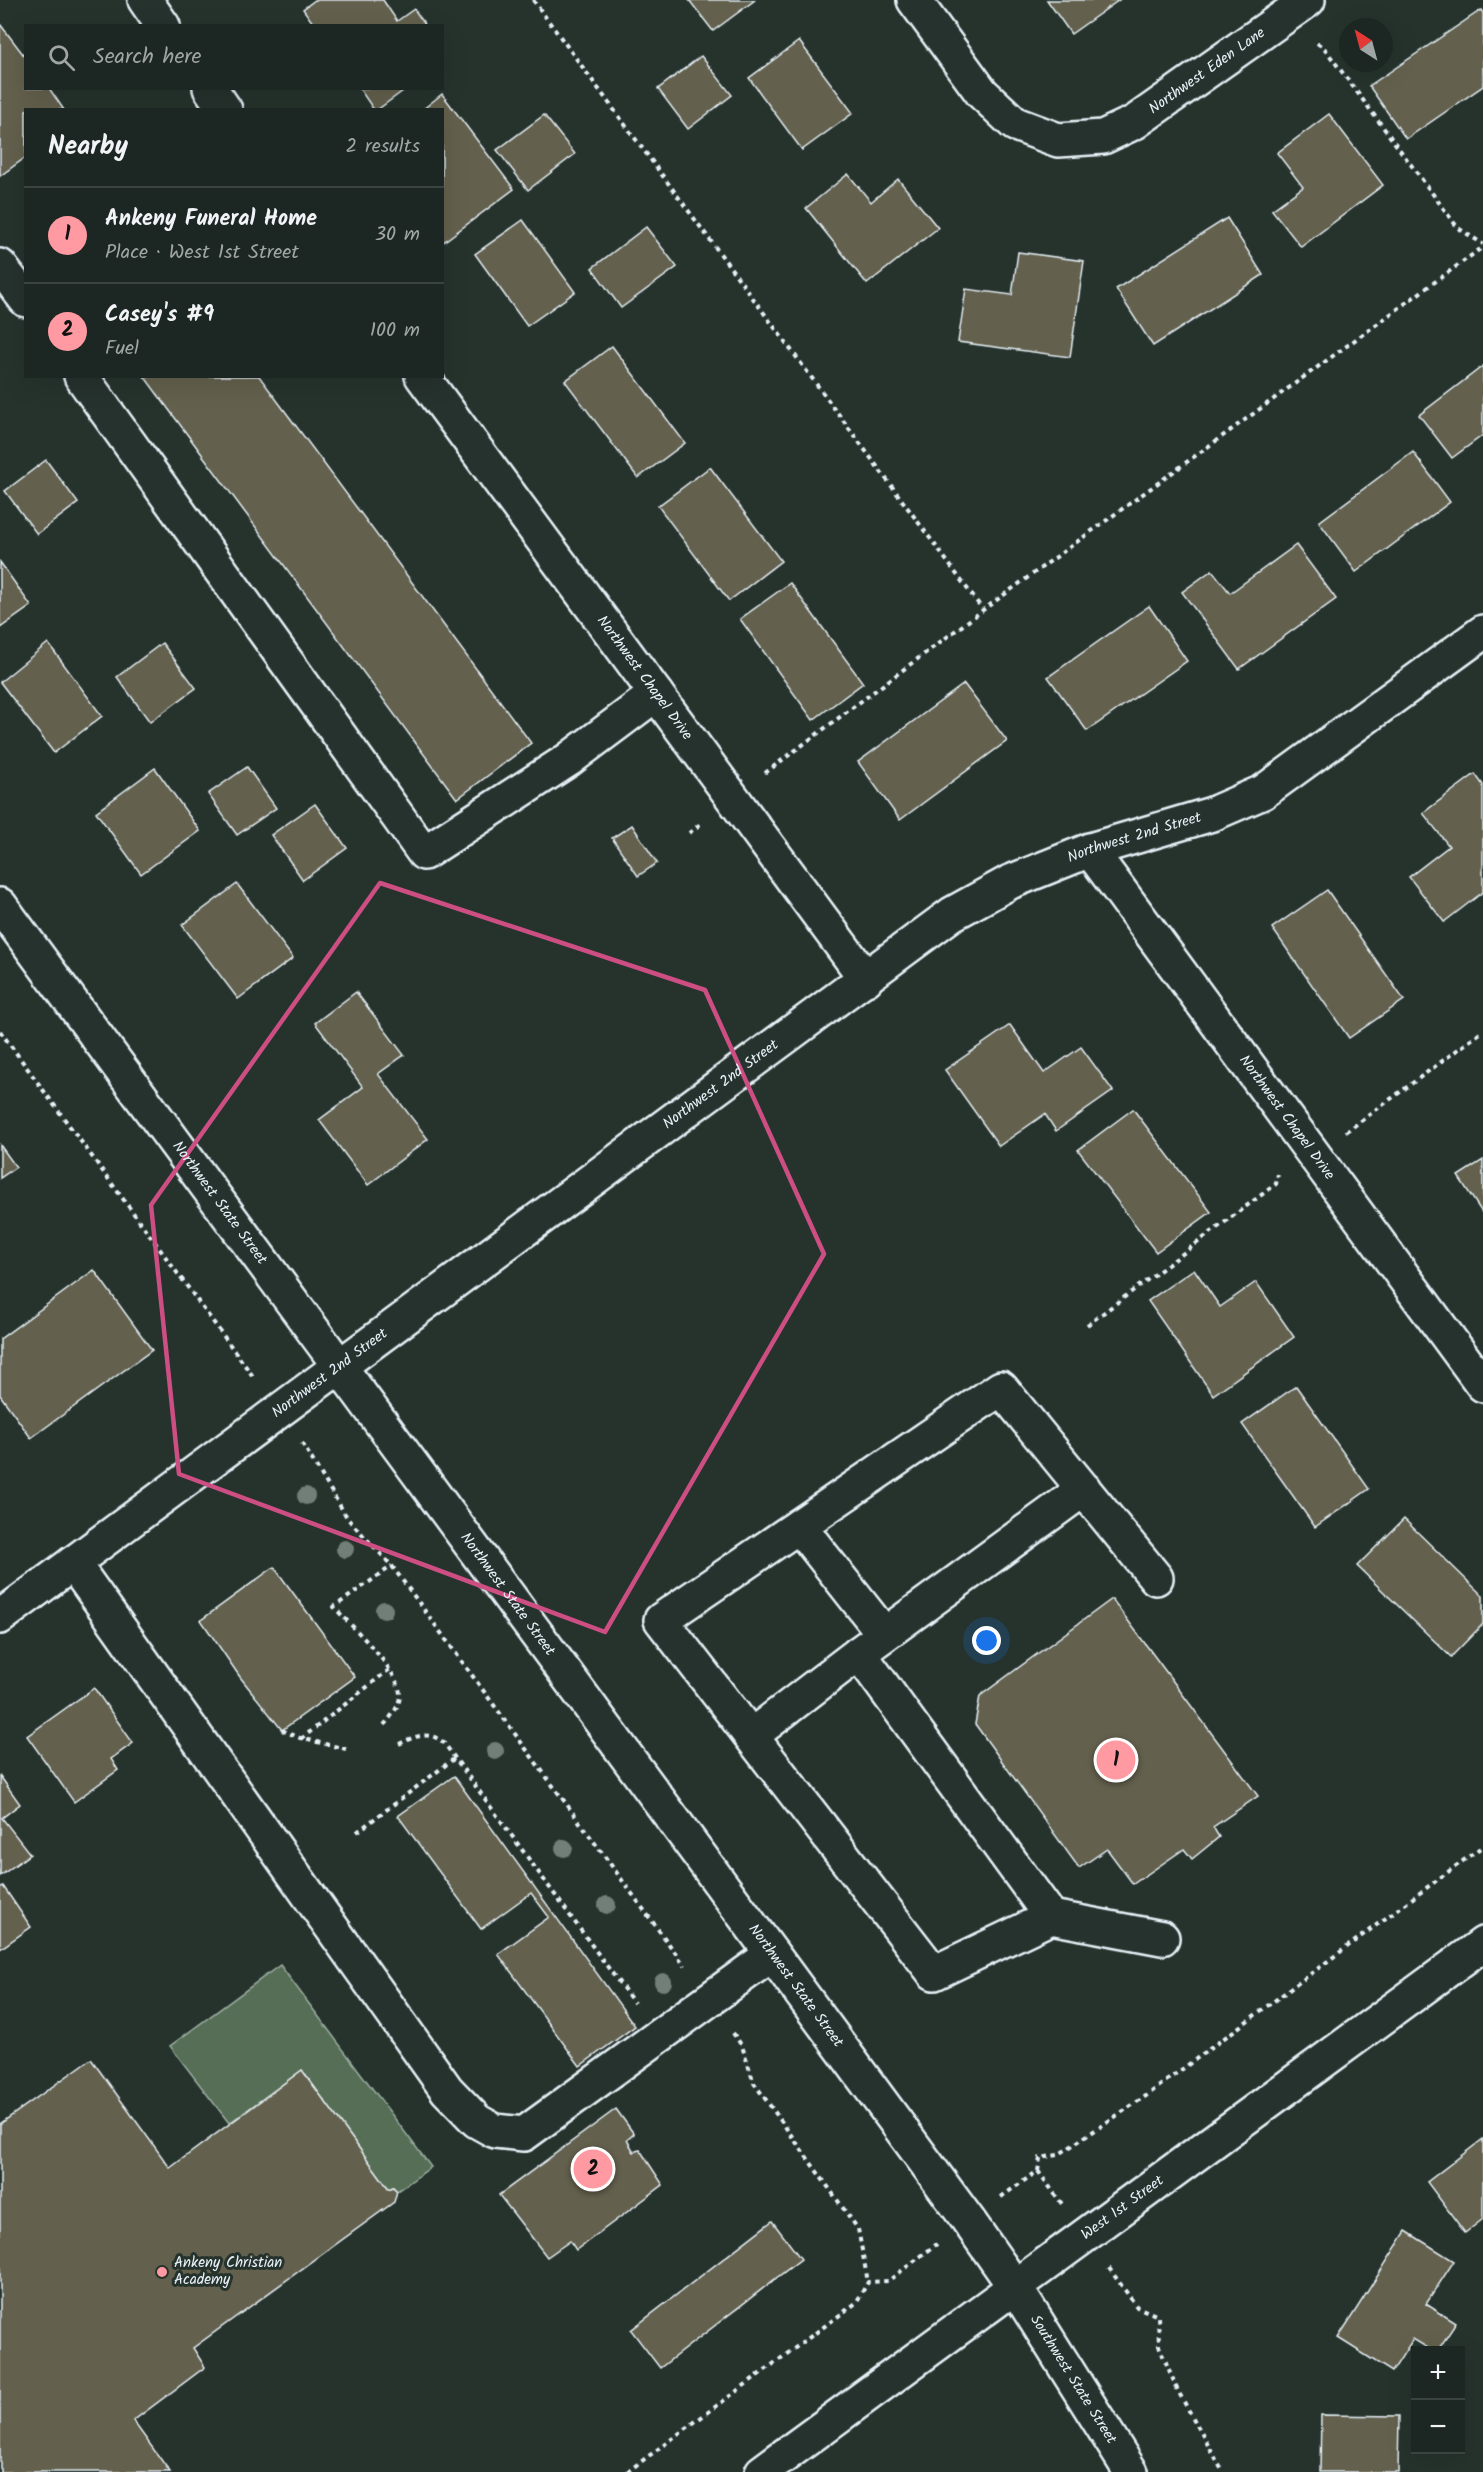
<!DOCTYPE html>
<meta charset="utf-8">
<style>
body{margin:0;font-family:Kalam,sans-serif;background:#252e2a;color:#f1f3f6}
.controls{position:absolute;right:18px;bottom:18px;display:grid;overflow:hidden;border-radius:0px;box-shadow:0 6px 24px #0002}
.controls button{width:54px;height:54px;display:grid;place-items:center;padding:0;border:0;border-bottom:2px solid #3a4340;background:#1c2622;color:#f1f3f6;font:30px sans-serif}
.compass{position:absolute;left:1339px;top:18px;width:54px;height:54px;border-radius:50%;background:#1c2622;box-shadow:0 6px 24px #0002;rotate:324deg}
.you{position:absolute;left:987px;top:1641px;width:21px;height:21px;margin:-15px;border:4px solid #fff;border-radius:50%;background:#1a73e8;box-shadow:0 0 0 9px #1a73e833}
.badge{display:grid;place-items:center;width:39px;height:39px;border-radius:50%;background:#ff9aa2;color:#111;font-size:20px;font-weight:700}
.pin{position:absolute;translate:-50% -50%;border:3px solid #fff;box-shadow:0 2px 6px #0006}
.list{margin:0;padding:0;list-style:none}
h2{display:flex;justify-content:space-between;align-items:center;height:78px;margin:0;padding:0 24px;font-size:26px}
h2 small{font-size:20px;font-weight:400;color:#a0a5a5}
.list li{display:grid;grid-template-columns:39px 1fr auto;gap:18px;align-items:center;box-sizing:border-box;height:96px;padding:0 24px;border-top:2px solid #3a4340}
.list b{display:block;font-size:22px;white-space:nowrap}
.list p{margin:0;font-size:20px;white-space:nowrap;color:#a0a5a5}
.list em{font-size:20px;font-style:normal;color:#a0a5a5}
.icon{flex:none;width:33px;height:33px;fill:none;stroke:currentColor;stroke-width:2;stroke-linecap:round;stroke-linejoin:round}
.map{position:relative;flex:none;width:1483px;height:2472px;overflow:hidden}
.search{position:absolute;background:#1c2622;box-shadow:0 6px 24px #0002;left:24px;top:24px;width:420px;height:66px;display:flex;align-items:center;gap:15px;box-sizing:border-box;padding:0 21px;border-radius:0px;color:#a0a5a5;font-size:22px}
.panel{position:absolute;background:#1c2622;box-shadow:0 6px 24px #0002;left:24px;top:108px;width:420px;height:270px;border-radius:0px}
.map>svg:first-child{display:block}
.green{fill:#566e54;stroke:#9fb0a6;stroke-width:1.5}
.building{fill:#63614d;stroke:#e8f1f8;stroke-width:1.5}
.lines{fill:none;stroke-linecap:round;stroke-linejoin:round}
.minor-casing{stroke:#e8f1f8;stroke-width:38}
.major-casing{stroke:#e8f1f8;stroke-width:38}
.path{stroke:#e8f1f8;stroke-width:4;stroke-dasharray:4.5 4.5;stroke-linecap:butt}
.minor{stroke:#26332d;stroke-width:33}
.major{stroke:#26332d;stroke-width:33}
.tree{fill:#717f78}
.marked{fill:none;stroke:#cc4e82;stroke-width:4.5;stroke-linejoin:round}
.poi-dot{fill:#ff9aa2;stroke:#26332d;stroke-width:2}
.labels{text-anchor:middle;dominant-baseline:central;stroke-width:6;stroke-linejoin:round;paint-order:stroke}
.street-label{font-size:15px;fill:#e8f1f8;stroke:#26332d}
.poi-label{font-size:15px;fill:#e8f1f8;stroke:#26332d;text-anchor:start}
</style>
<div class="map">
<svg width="1483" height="2472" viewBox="0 0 1483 2472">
<rect width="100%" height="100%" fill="#26332d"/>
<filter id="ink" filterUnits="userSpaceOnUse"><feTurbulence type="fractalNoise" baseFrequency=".0167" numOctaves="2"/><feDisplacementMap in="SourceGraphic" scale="12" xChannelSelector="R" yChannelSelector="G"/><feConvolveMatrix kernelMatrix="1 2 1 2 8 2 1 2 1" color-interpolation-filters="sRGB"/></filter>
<g filter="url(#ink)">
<!-- green -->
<path class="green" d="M280,1965L431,2167L397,2191L393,2187L389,2189L302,2070L229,2123L170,2046Z"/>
<!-- building -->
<g class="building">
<path d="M315,0H383L397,21L414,9L426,26H315L303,9Z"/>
<path d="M689,0H755L713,31Z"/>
<path d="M1047,0H1119L1071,34Z"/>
<path d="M1481,10L1483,13V86L1406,139L1369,86Z"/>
<path d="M0,24L26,58V88H49L64,110H26V157L0,176Z"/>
<path d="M799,41L853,113L802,150L749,78Z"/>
<path d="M701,56L732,95L688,129L658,89Z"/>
<path d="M359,88H407L377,110H374Z"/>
<path d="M442,94L514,189L442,243V110H422Z"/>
<path d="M1329,114L1383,185L1301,247L1272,210L1303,187L1277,153Z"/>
<path d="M544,115L575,154L528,190L497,150Z"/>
<path d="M848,174L871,202L898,179L938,228L867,284L806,208Z"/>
<path d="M1227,218L1263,275L1153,346L1116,289Z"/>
<path d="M523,220L575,292L527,326L475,254Z"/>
<path d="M646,227L677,267L621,308L592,268Z"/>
<path d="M1018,252L1084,261L1070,357L958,342L966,289L1012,295Z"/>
<path d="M612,346L685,443L638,478L565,381Z"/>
<path d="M1483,366V435L1452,458L1419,415Z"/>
<path d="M144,376H259L531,743L457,799Z"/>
<path d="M1413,452L1450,502L1356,572L1319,522Z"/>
<path d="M46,460L78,503L37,534L5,491Z"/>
<path d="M710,467L781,561L729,601L658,506Z"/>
<path d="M1296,545L1336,599L1239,669L1182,592L1212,570L1230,593Z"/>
<path d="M0,562L31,606L0,628Z"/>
<path d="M790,583L863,683L813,720L740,619Z"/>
<path d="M1149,606L1187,661L1087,731L1048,677Z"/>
<path d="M48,643L102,716L54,753L0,682Z"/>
<path d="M162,643L196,688L150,722L117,677Z"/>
<path d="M964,684L1007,741L900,820L858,762Z"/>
<path d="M247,767L276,808L237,835L208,794Z"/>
<path d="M155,768L200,831L141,874L96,812Z"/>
<path d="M1475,774L1483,785V892L1444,922L1409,877L1449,846L1423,813Z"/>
<path d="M315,804L347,848L303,880L271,835Z"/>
<path d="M632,825L657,863L638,876L612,838Z"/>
<path d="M237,884L293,958L238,999L182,925Z"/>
<path d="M1327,890L1404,1000L1349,1038L1272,928Z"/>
<path d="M356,992L404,1055L378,1074L428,1139L368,1185L319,1120L363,1087L315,1023Z"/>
<path d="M1010,1025L1044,1073L1081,1047L1113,1091L1056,1131L1045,1114L999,1146L945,1070Z"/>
<path d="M1133,1109L1211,1212L1156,1252L1078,1150Z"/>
<path d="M0,1145L16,1167L0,1178Z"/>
<path d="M1483,1160V1214L1458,1176Z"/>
<path d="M1194,1269L1220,1307L1256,1282L1294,1337L1213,1395L1148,1301Z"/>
<path d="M94,1270L152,1350L31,1438L0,1395V1339Z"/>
<path d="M1296,1386L1369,1489L1315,1527L1242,1424Z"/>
<path d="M1404,1519L1483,1596V1624L1451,1657L1357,1566Z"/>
<path d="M274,1567L355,1677L282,1730L240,1677L201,1620Z"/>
<path d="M1112,1599L1258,1796L1213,1827L1219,1837L1192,1859L1184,1849L1133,1884L1107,1849L1079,1868L975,1724L980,1696Z"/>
<path d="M94,1688L133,1743L111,1759L118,1770L74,1802L27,1736Z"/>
<path d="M0,1776L20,1804L2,1818L30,1854L0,1876Z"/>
<path d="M454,1776L635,2026L580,2066L498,1954L549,1917L531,1893L481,1929L398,1816Z"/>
<path d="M3,1886L31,1927L0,1949V1888Z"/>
<path d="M91,2059L170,2168L302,2070L389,2189L393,2187L397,2191L394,2202L193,2348L205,2367L133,2421L170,2472H0V2124Z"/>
<path d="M616,2109L634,2134L627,2140L634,2152L640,2150L663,2185L576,2250L570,2241L547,2257L499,2195Z"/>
<path d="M1483,2139V2219L1465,2233L1427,2182Z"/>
<path d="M772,2221L801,2259L660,2368L631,2330Z"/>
<path d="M1406,2231L1454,2261L1426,2304L1456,2323L1438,2350H1431L1413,2339L1392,2372L1338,2338Z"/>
<path d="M1321,2415L1399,2416L1398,2472H1320Z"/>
</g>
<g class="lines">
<!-- minor casing -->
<g class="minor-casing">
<g id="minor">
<path d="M145,0L163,26"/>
<path id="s1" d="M914,0L982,93L1015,124L1058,140L1103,137L1135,122L1308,0"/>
<path d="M210,88L225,110"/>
<path d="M0,266L26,300"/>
<path d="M81,376L424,853L568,760L656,694"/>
<path id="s2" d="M422,376L866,979"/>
<path id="s3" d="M1090,850L1483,1385"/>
<path d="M1084,1489L859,1653L1051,1917L934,1973L661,1620L1001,1388L1156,1578"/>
<path d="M799,1526L884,1634"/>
<path d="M73,1563L447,2090L477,2121L495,2131L524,2134L772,1954"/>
<path id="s4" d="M0,1617L952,914L1010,882L1090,850L1212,814L1263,792L1483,632"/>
<path d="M751,1736L859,1653"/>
<path d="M1051,1917L1162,1938"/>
</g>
</g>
<!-- major casing -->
<g class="major-casing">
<g id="major">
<path id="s5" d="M0,905L968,2220L1015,2287L1131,2472"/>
<path id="s6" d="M762,2472L1483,1944"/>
</g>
</g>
<!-- path -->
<g class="path">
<path d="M533,0L983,610"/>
<path d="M1317,43L1325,49L1458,228L1483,244"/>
<path d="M765,773L983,610L1483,247"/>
<path d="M689,833L703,822"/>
<path d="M0,1031L255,1379"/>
<path d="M1346,1132L1483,1031"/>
<path d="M1087,1325L1276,1184L1278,1174"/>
<path d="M302,1443L348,1519L392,1566L685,1966"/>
<path d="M384,1725C391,1717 399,1707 400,1696C401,1671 351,1626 334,1607L392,1566"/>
<path d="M282,1730L300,1738L346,1749"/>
<path d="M301,1739L390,1669"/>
<path d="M399,1744C415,1736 429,1730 444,1743L634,2003"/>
<path d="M357,1832L455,1758"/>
<path d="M733,2033L742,2046L754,2083L858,2229L868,2282"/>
<path d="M1038,2171L1062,2204"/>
<path d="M1001,2197L1038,2171L1040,2158L1058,2155L1146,2096L1483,1846"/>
<path d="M1109,2268L1137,2307L1158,2316L1159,2346L1178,2391L1223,2472"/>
<path d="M627,2472L856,2303L868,2282L888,2281L937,2244"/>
</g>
<!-- minor -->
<use href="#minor" class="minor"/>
<!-- major -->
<use href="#major" class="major"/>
</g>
<!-- trees -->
<g class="tree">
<circle cx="306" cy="1496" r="9"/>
<circle cx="345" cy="1549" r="9"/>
<circle cx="384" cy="1610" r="9"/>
<circle cx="495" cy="1751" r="9"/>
<circle cx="564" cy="1848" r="9"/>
<circle cx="607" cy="1905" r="9"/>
<circle cx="663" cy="1982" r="9"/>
</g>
</g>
<!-- marked area -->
<path class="marked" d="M380,883L705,990L824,1254L605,1632L179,1474L151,1205Z"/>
<!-- markers -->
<circle class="poi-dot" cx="162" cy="2272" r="6"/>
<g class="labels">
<!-- street labels -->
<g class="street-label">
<text stroke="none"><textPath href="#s1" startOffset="375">Northwest Eden Lane</textPath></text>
<text stroke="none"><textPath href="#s2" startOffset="375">Northwest Chapel Drive</textPath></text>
<text stroke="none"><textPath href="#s4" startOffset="1382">Northwest 2nd Street</textPath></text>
<text stroke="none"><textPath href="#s4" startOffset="896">Northwest 2nd Street</textPath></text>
<text stroke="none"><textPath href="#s3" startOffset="332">Northwest Chapel Drive</textPath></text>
<text stroke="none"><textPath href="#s5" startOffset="370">Northwest State Street</textPath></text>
<text stroke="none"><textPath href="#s4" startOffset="410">Northwest 2nd Street</textPath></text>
<text stroke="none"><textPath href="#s5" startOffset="856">Northwest State Street</textPath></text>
<text stroke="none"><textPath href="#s5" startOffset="1342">Northwest State Street</textPath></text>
<text stroke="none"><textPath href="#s6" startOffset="447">West 1st Street</textPath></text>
<text stroke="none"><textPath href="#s5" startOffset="1824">Southwest State Street</textPath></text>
</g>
<!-- poi labels -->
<g class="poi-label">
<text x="174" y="2263">Ankeny Christian<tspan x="174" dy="17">Academy</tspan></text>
</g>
</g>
</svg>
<div class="controls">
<button>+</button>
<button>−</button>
</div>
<svg class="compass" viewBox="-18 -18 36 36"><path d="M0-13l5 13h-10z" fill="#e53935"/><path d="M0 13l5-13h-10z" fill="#a0a5a5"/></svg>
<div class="you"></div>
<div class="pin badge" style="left:1116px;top:1760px">1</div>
<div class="pin badge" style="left:593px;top:2169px">2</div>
<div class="search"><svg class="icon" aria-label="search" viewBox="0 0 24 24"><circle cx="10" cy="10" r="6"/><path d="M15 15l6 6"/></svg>Search here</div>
<section class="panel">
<h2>Nearby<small>2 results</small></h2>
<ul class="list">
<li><span class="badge">1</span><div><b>Ankeny Funeral Home</b><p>Place · West 1st Street</p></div><em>30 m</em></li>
<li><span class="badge">2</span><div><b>Casey's #9</b><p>Fuel</p></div><em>100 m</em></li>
</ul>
</section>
</div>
